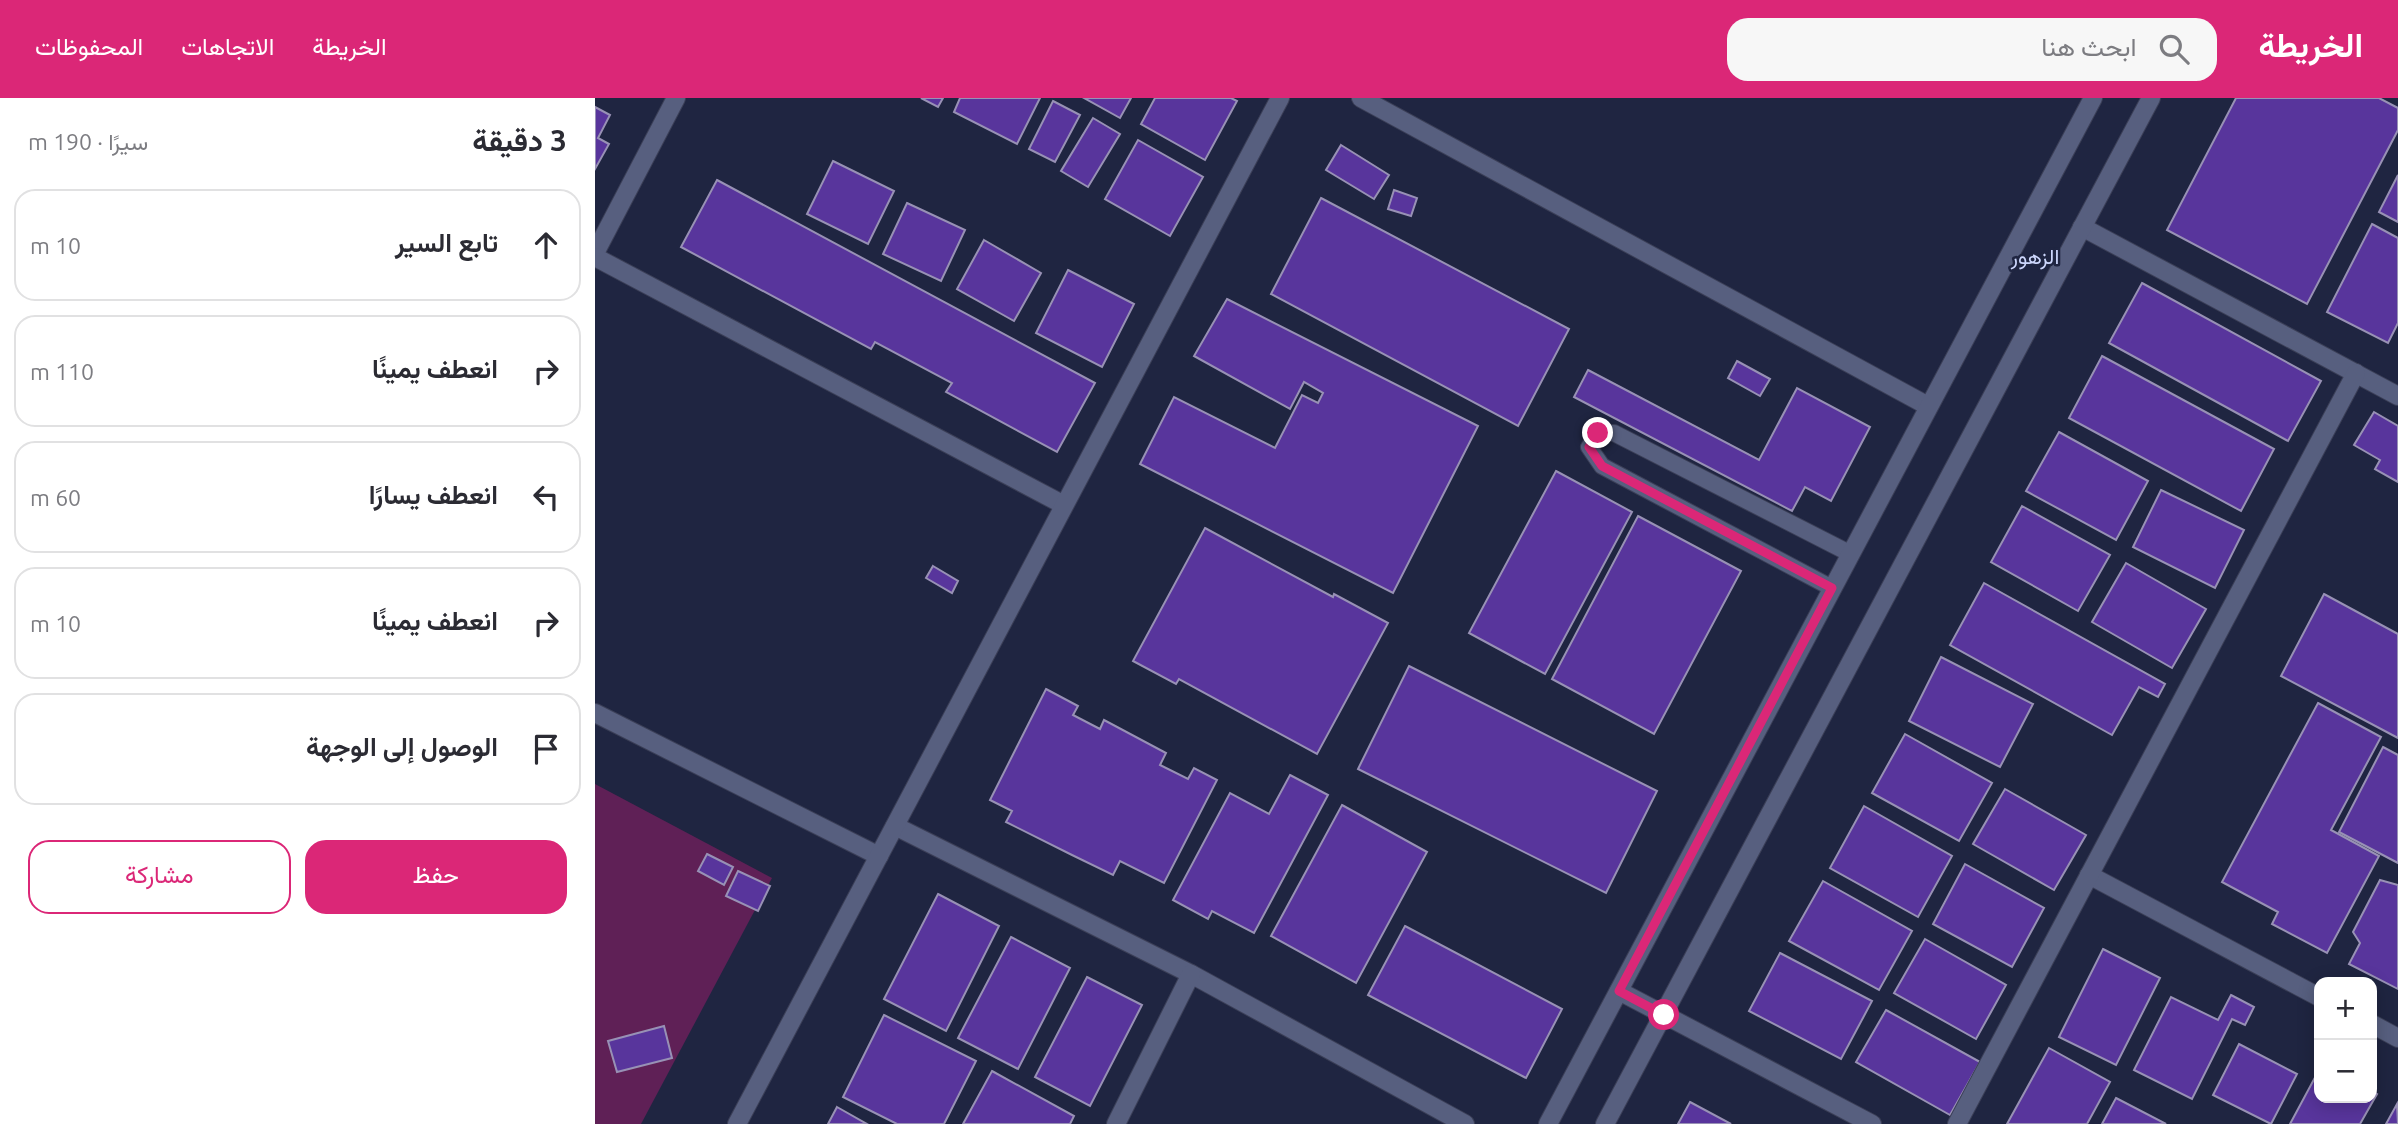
<!DOCTYPE html>
<html lang="ar">
<meta charset="utf-8">
<style>
body{margin:0;font-family:Ubuntu,Vazirmatn,sans-serif;background:#f7f7f7;color:#2b2b33;direction:rtl}
.controls{position:absolute;right:21px;bottom:21px;display:grid;overflow:hidden;border-radius:14px;box-shadow:0 4px 18px #0003}
.controls button{width:63px;height:63px;display:grid;place-items:center;padding:0;border:0;border-bottom:2px solid #e1e1e2;background:#fff;color:#2b2b33;font:35px sans-serif}
.stop{position:absolute;width:21px;height:21px;margin:-16px;border:5px solid #db2777;border-radius:50%;background:#fff}
.stop.end{background:#db2777;border-color:#fff;box-shadow:0 2px 7px #0008}
.list{margin:0;padding:0;list-style:none}
h2{display:flex;justify-content:space-between;align-items:center;height:91px;margin:0;padding:0 28px;font-size:30px}
h2 small{font-size:23px;font-weight:400;color:#7c7c81}
.list li{display:grid;grid-template-columns:46px 1fr auto;gap:21px;align-items:center;box-sizing:border-box;height:112px;margin:0 14px 14px;padding:0 14px;border:2px solid #e1e1e2;border-radius:21px}
.list b{display:block;font-size:26px;white-space:nowrap}
.list em{font-size:23px;font-style:normal;color:#7c7c81}
.actions{display:flex;gap:14px;padding:21px 28px}
.actions a{flex:1;padding:16px 0;border:2px solid #db2777;border-radius:21px;text-align:center;font-size:24px;color:#db2777}
.actions .main{background:#db2777;color:#fff}
.icon{flex:none;width:38px;height:38px;fill:none;stroke:currentColor;stroke-width:2;stroke-linecap:round;stroke-linejoin:round}
.map{position:relative;flex:none;width:1803px;height:1026px;overflow:hidden;direction:ltr}
header{display:flex;align-items:center;gap:42px;box-sizing:border-box;height:98px;padding:0 35px;background:#db2777;color:#fff}
header strong{font-size:33px}
nav{display:flex;gap:38px;margin-inline-start:auto;font-size:24px}
.search{width:490px;height:63px;background:#f7f7f7;display:flex;align-items:center;gap:18px;box-sizing:border-box;padding:0 24px;border-radius:21px;color:#7c7c81;font-size:26px}
main{display:flex}
aside{flex:1;background:#fff}
.map>svg:first-child{display:block}
.green{fill:#5f2056}
.building{fill:#58359c;stroke:#9891b5;stroke-width:2}
.lines{fill:none;stroke-linecap:round;stroke-linejoin:round}
.service-casing{stroke:#3b3f57;stroke-width:18}
.minor-casing{stroke:#3b3f57;stroke-width:20}
.tertiary-casing{stroke:#3b3f57;stroke-width:20}
.service{stroke:#575f7f;stroke-width:16}
.minor{stroke:#575f7f;stroke-width:18}
.tertiary{stroke:#575f7f;stroke-width:18}
.route{stroke:#db2777;stroke-width:9}
.labels{text-anchor:middle;dominant-baseline:central;stroke-width:5;stroke-linejoin:round;paint-order:stroke}
.neighbourhood-label{font-size:21px;fill:#cdd7fc;stroke:#1f2541}
</style>
<header>
<strong>الخريطة</strong>
<div class="search"><svg class="icon" aria-label="search" viewBox="0 0 24 24"><circle cx="10" cy="10" r="6"/><path d="M15 15l6 6"/></svg>ابحث هنا</div>
<nav><a>الخريطة</a><a>الاتجاهات</a><a>المحفوظات</a></nav>
</header>
<main>
<div class="map">
<svg width="1803" height="1026" viewBox="0 0 1803 1026">
<rect width="100%" height="100%" fill="#1f2541"/>
<!-- green -->
<path class="green" d="M0,686L177,780L46,1026H0Z"/>
<!-- building -->
<g class="building">
<path d="M326,0H348L343,9Z"/>
<path d="M365,0H445L422,46L359,14Z"/>
<path d="M489,0H536L525,20Z"/>
<path d="M560,0H636L642,3L610,62L546,26Z"/>
<path d="M1641,0H1784L1803,10V32L1712,206L1572,132Z"/>
<path d="M458,3L485,17L460,64L434,51Z"/>
<path d="M0,9L15,17L3,40L14,46L0,71Z"/>
<path d="M498,20L525,36L493,89L466,73Z"/>
<path d="M543,42L608,79L575,138L510,101Z"/>
<path d="M746,47L794,77L779,101L731,72Z"/>
<path d="M238,63L299,93L273,146L212,116Z"/>
<path d="M1803,77V124L1784,114Z"/>
<path d="M122,82L500,285L462,354L351,294L357,285L280,244L276,251L86,149Z"/>
<path d="M799,92L822,100L816,118L793,111Z"/>
<path d="M726,100L974,231L923,328L676,196Z"/>
<path d="M312,105L370,132L346,183L288,156Z"/>
<path d="M1777,126L1803,140V225L1793,245L1732,214Z"/>
<path d="M389,142L446,175L419,223L362,191Z"/>
<path d="M473,172L539,206L507,269L441,235Z"/>
<path d="M1547,185L1726,283L1693,343L1514,245Z"/>
<path d="M632,201L883,328L798,495L545,366L579,299L680,350L707,297L723,305L728,295L709,284L695,311L599,258Z"/>
<path d="M1507,258L1679,351L1646,413L1474,320Z"/>
<path d="M1142,263L1175,281L1165,298L1133,280Z"/>
<path d="M993,272L1164,362L1202,290L1275,329L1236,403L1210,389L1197,413L979,299Z"/>
<path d="M1779,314L1803,328V384L1780,371L1785,362L1759,347Z"/>
<path d="M1464,334L1553,383L1521,442L1431,393Z"/>
<path d="M961,373L1037,414L950,576L874,535Z"/>
<path d="M1566,392L1649,432L1620,490L1538,449Z"/>
<path d="M1427,408L1515,457L1483,513L1396,464Z"/>
<path d="M1043,418L1146,473L1059,636L957,581Z"/>
<path d="M610,430L738,499L739,496L793,525L722,656L584,581L581,586L538,563Z"/>
<path d="M1531,465L1611,511L1577,570L1497,524Z"/>
<path d="M338,468L363,483L357,495L331,480Z"/>
<path d="M1389,485L1570,586L1563,599L1544,589L1517,637L1355,547Z"/>
<path d="M1729,496L1803,536V640L1686,578Z"/>
<path d="M1346,559L1438,606L1405,669L1314,623Z"/>
<path d="M814,568L1062,693L1011,795L763,671Z"/>
<path d="M451,591L483,608L478,617L505,631L509,622L571,655L565,667L593,681L599,670L622,682L569,785L525,763L518,777L477,757L411,724L417,713L395,702Z"/>
<path d="M1723,605L1786,639L1736,732L1784,758L1732,855L1677,826L1683,814L1627,784Z"/>
<path d="M1310,636L1397,685L1364,743L1277,695Z"/>
<path d="M1788,649L1803,657V765L1744,734Z"/>
<path d="M695,677L733,697L659,835L617,813L613,821L578,802L635,695L674,716Z"/>
<path d="M1410,691L1491,737L1459,792L1378,746Z"/>
<path d="M747,707L832,754L761,885L676,838Z"/>
<path d="M1269,708L1357,758L1323,819L1235,770Z"/>
<path d="M112,756L138,769L129,787L103,773Z"/>
<path d="M1370,766L1449,810L1417,869L1338,826Z"/>
<path d="M143,773L175,788L163,813L131,798Z"/>
<path d="M1785,782L1803,787V891L1754,866L1765,845L1758,834Z"/>
<path d="M1228,783L1317,833L1284,892L1194,843Z"/>
<path d="M343,796L404,828L351,933L289,901Z"/>
<path d="M810,828L967,911L931,980L773,897Z"/>
<path d="M416,839L475,870L423,971L363,940Z"/>
<path d="M1330,841L1411,887L1381,941L1299,895Z"/>
<path d="M1508,851L1565,880L1521,967L1464,939Z"/>
<path d="M1185,855L1277,903L1246,961L1154,913Z"/>
<path d="M492,879L547,907L495,1008L440,979Z"/>
<path d="M1636,897L1659,909L1650,927L1637,921L1597,1001L1539,972L1576,899L1623,922Z"/>
<path d="M1291,912L1385,964L1355,1017L1261,964Z"/>
<path d="M289,917L381,963L349,1026H302L248,999Z"/>
<path d="M69,928L77,960L22,974L13,943Z"/>
<path d="M1644,946L1702,976L1676,1026L1618,997Z"/>
<path d="M1454,950L1515,984L1492,1026H1412Z"/>
<path d="M1724,972V1000H1777V993L1782,996L1765,1026H1695Z"/>
<path d="M397,973L479,1018L475,1026H368Z"/>
<path d="M1521,1000L1571,1026H1507Z"/>
<path d="M1095,1004L1136,1026H1083Z"/>
<path d="M1802,1006L1803,1026H1791Z"/>
<path d="M242,1009L272,1026H233Z"/>
</g>
<g class="lines">
<!-- service casing -->
<g class="service-casing">
<path id="service" d="M1237,490L1007,368L994,349L1003,335H1019L1256,456"/>
</g>
<!-- minor casing -->
<g class="minor-casing">
<g id="minor">
<path d="M766,0L1333,308"/>
<path d="M1487,129L1803,298"/>
<path d="M0,155L81,0"/>
<path d="M0,159L469,407"/>
<path d="M0,615L284,758"/>
<path d="M300,728L596,876L870,1026"/>
<path d="M1494,777L1724,899"/>
<path d="M1024,893L1277,1026"/>
<path d="M1777,926L1803,940"/>
<path d="M142,1026L685,0"/>
<path d="M521,1026L596,876"/>
<path d="M1362,1026L1761,275"/>
</g>
</g>
<!-- tertiary casing -->
<g class="tertiary-casing">
<g id="tertiary">
<path d="M953,1026L1498,0"/>
<path d="M1010,1026L1556,0"/>
</g>
</g>
<!-- service -->
<use href="#service" class="service"/>
<!-- minor -->
<use href="#minor" class="minor"/>
<!-- tertiary -->
<use href="#tertiary" class="tertiary"/>
</g>
<g class="lines">
<!-- route -->
<path class="route" d="M1003,335L994,349L1007,368L1237,490L1024,893L1069,917"/>
</g>
<g class="labels">
<!-- neighbourhood labels -->
<g class="neighbourhood-label">
<text x="1440" y="158">الزهور</text>
</g>
</g>
</svg>
<div class="controls">
<button>+</button>
<button>−</button>
</div>
<div class="stop" style="left:1069px;top:917px"></div>
<div class="stop end" style="left:1003px;top:335px"></div>
</div>
<aside>
<h2>3 دقيقة<small>سيرًا · 190 m</small></h2>
<ul class="list">
<li><svg class="icon" aria-label="ahead" viewBox="0 0 24 24"><path d="M12 20V5M6 11l6-6 6 6"/></svg><div><b>تابع السير</b></div><em>10 m</em></li>
<li><svg class="icon" aria-label="right" viewBox="0 0 24 24"><path d="M7 20v-9h11M14 6l5 5-5 5"/></svg><div><b>انعطف يمينًا</b></div><em>110 m</em></li>
<li><svg class="icon" aria-label="left" viewBox="0 0 24 24"><path d="M17 20v-9H6M10 6l-5 5 5 5"/></svg><div><b>انعطف يسارًا</b></div><em>60 m</em></li>
<li><svg class="icon" aria-label="right" viewBox="0 0 24 24"><path d="M7 20v-9h11M14 6l5 5-5 5"/></svg><div><b>انعطف يمينًا</b></div><em>10 m</em></li>
<li><svg class="icon" aria-label="arrive" viewBox="0 0 24 24"><path d="M6 21V4h12l-3 4 3 4H6"/></svg><div><b>الوصول إلى الوجهة</b></div></li>
</ul>
<div class="actions"><a class="main">حفظ</a><a>مشاركة</a></div>
</aside>
</main>
